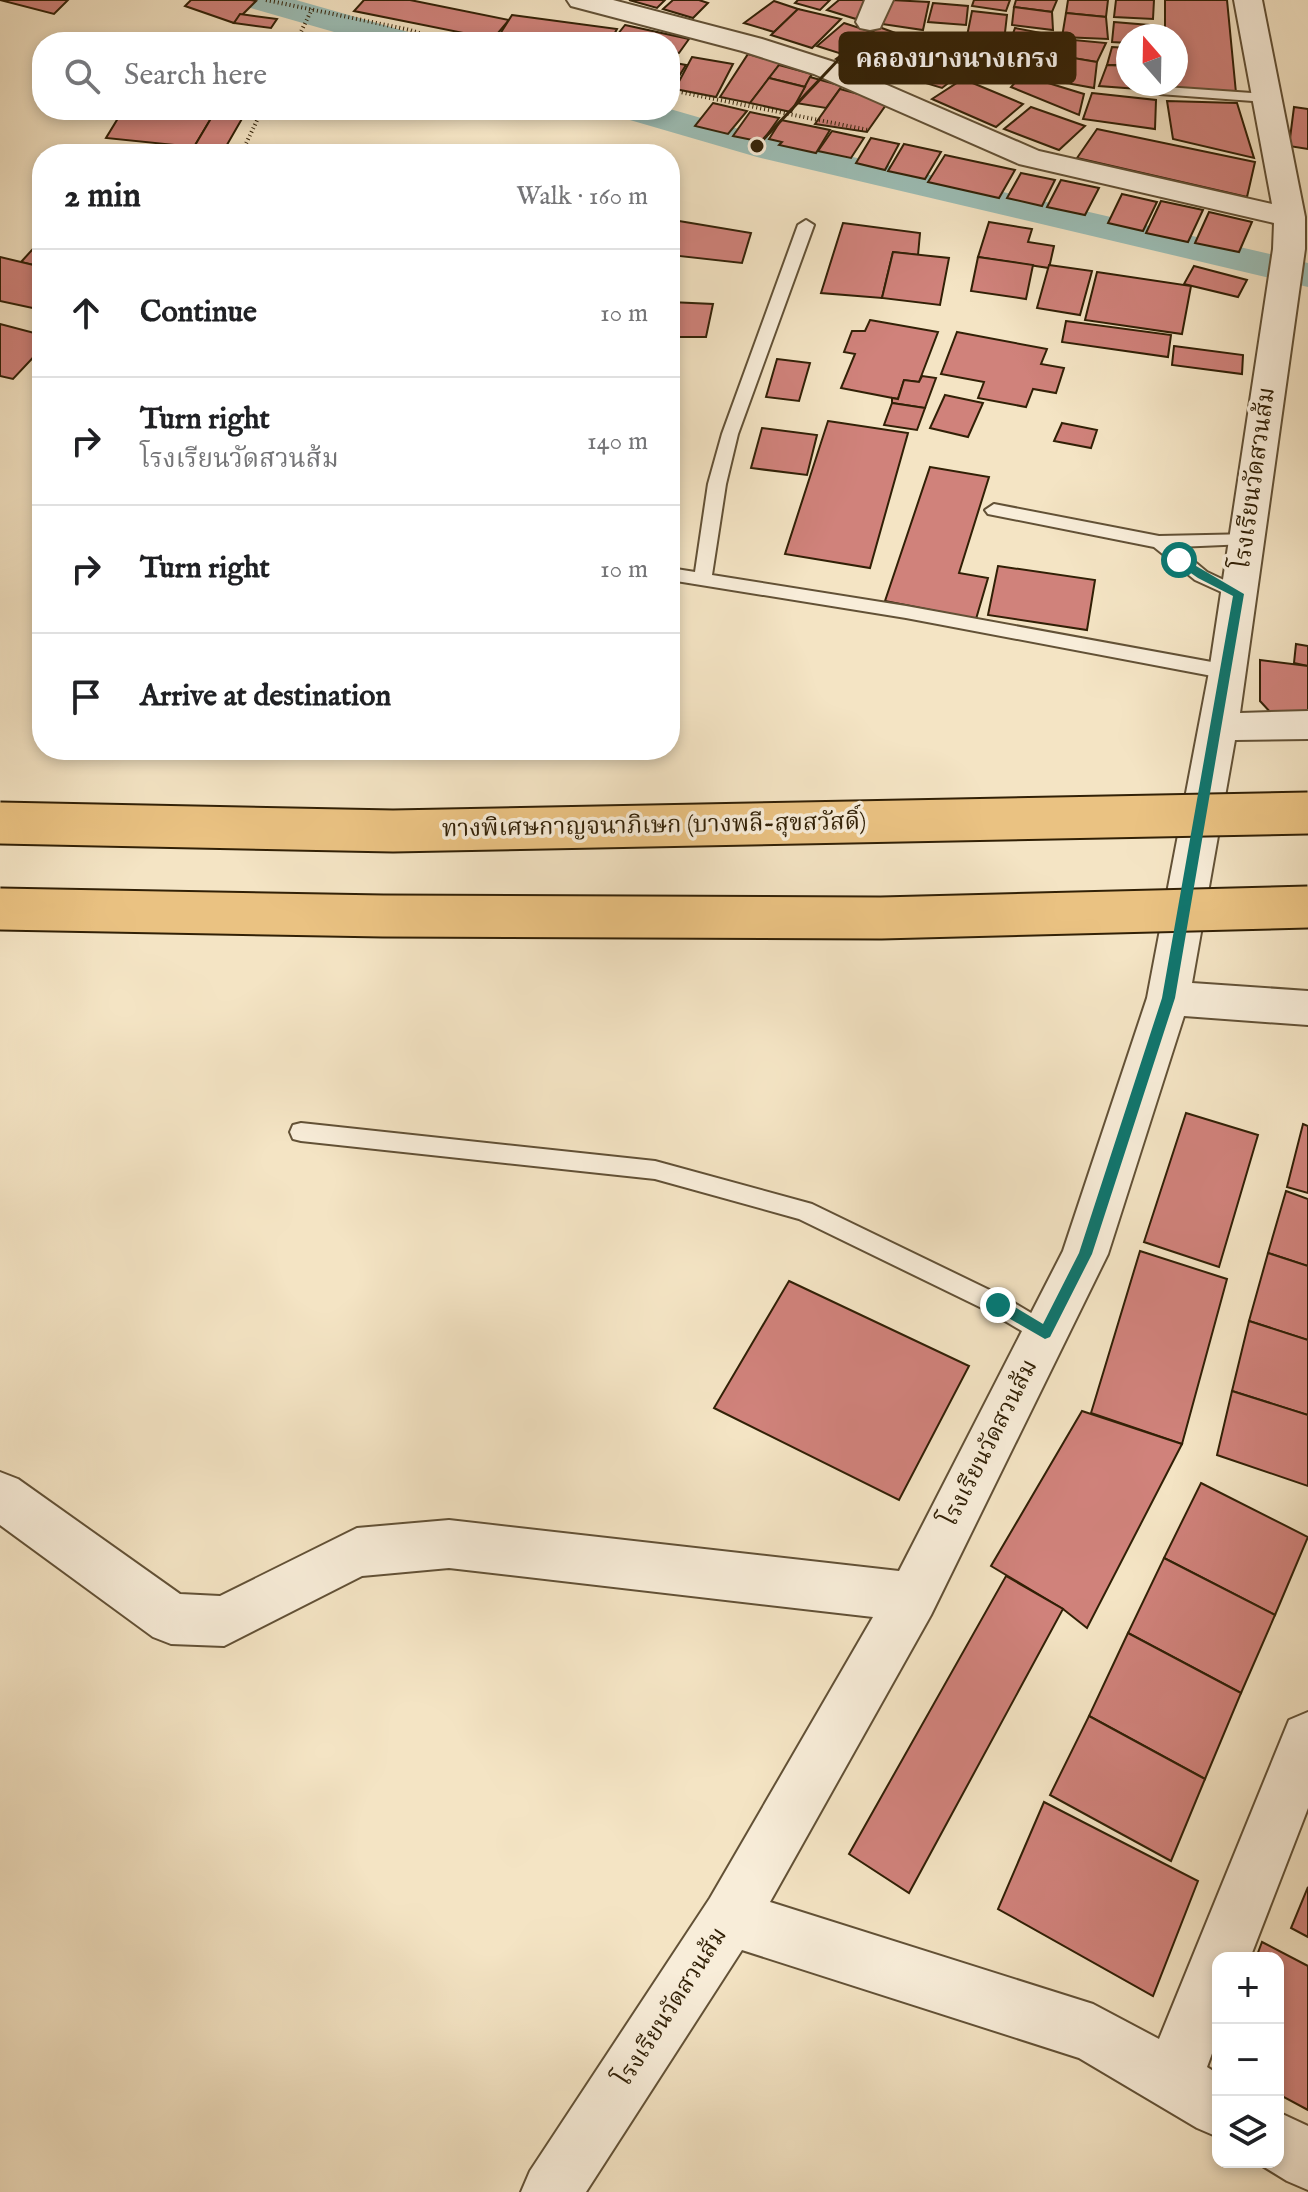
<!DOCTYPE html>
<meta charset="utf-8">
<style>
body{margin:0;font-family:"IM FELL English","Noto Serif Thai",serif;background:#f6f6f6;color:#202124}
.controls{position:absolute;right:24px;bottom:24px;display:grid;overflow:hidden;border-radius:16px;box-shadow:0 4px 12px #0003}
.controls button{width:72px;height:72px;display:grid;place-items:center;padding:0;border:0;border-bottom:2px solid #e0e0e0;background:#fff;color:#202124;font:40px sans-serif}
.compass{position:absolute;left:1116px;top:24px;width:72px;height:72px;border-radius:50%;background:#fff;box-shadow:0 4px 12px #0003;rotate:340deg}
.stop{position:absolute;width:24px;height:24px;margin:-18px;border:6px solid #0f766e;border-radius:50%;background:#fff}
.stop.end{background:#0f766e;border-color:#fff;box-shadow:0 2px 8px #0008}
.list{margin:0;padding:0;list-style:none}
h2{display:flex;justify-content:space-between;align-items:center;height:104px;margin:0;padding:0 32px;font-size:34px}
h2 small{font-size:26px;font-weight:400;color:#757577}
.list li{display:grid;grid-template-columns:52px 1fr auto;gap:24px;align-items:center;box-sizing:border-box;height:128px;padding:0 32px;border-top:2px solid #e0e0e0}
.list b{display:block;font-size:30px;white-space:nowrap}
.list p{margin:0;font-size:26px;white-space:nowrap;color:#757577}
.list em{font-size:26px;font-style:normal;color:#757577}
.icon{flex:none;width:44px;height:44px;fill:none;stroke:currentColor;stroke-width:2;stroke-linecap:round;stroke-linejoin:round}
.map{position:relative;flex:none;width:1308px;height:2192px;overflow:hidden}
.search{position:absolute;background:#fff;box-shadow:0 4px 12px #0003;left:32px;top:32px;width:648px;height:88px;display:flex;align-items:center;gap:20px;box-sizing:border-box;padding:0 28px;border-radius:32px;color:#757577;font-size:30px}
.panel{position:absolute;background:#fff;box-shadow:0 4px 12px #0003;left:32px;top:144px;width:648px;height:616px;border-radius:32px}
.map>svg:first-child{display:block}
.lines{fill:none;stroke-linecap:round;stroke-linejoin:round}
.canal{fill:#9cbeb6;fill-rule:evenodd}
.building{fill:#d0827b;stroke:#312006;stroke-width:2}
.service-casing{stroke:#625136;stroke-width:4}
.minor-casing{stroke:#625136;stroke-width:4}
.path{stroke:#312006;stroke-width:4;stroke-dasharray:1 3;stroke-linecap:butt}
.service{fill:#f8edd9;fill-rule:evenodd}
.minor{fill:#f8edd9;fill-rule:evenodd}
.motorway-bridge-casing{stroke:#312006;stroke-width:45;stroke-linecap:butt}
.motorway-bridge{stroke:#eac282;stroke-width:41}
.route{fill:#0f766e}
.labels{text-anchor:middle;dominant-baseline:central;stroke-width:7;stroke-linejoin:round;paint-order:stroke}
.street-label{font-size:24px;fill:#312006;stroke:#f8edd9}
.leader{fill:none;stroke:#312006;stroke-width:3}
.callout-dot{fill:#312006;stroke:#f8edd9;stroke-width:3}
.callout{fill:#312006;stroke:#312006;stroke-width:3}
.callout-label{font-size:26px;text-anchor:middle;font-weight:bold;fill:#fff}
</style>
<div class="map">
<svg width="1308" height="2192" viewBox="0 0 1308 2192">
<rect width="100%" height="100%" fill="#f4e4c4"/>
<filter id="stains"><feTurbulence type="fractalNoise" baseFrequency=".0025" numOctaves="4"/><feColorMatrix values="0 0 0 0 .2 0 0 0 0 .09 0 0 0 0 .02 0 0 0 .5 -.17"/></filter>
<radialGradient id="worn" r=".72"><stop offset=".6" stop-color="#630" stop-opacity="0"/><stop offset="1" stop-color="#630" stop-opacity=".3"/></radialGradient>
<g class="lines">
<!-- canal -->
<g class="canal">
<path d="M242,0H296L419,35L424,42H369L247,7Z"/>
<path d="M670,109L767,137L1308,263V287L757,157L623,118L618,110Z"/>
</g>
</g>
<!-- building -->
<g class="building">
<path d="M0,0H68L54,14Z"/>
<path d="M191,0H251L256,1L234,23L185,6Z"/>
<path d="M364,0H410L509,20L493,39L354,11Z"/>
<path d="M629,0H665L657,8Z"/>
<path d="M673,0H699L708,3L693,18L663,9Z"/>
<path d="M798,0H830L820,10L795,3Z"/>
<path d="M839,0H873L856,19L827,10Z"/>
<path d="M891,0L929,2L923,30L882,24Z"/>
<path d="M974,0H1010L1006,11L972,6Z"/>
<path d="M1016,0H1057L1052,12L1014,7Z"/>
<path d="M1068,0H1108L1106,17L1066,13Z"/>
<path d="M1116,0H1154L1153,19L1114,17Z"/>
<path d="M1165,0H1227L1236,93L1163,87V84H1176V36H1165Z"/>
<path d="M774,1L798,9L774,32L744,23Z"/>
<path d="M933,3L968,6L966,25L928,22Z"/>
<path d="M1014,7L1052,12L1053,30L1012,25Z"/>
<path d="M798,9L841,19L812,48L771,35Z"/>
<path d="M972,11L1007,15L1004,41L967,36Z"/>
<path d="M1066,13L1106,17L1108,39L1062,37Z"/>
<path d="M240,14L277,19L271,28L234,23Z"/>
<path d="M512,15L617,29L610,42H495Z"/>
<path d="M1114,22L1149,25V36H1128V43L1112,42Z"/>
<path d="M844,23L872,32L842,54L817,46Z"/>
<path d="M625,25L689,39L679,53L670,51V42L614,39Z"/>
<path d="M879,27L909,38L875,72L836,59Z"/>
<path d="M1015,28L1052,35V52L1008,48Z"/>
<path d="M1063,39L1106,43L1097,62L1061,56Z"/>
<path d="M1112,47L1128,48V65H1107Z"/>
<path d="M1032,51L1097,62L1094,88L1022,75Z"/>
<path d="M748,54L781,63L750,103L720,97Z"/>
<path d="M692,57L733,64L716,97L675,89Z"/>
<path d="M937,59L966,69L942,88L909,78Z"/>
<path d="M670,62L686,65L671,89H670Z"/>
<path d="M779,65L812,74L805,87L769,78Z"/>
<path d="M1107,65L1128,66V84H1151V90L1099,86Z"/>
<path d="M1022,75L1084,94L1079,115L1011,87Z"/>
<path d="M810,77L842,86L826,108L796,103Z"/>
<path d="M769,78L805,87L791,112L750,103Z"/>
<path d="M963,79L1023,104L996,127L932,99Z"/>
<path d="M840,89L888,102L867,132L815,124Z"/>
<path d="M1092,93L1156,100L1155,129L1083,119Z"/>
<path d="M1167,101L1237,103L1254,158L1173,139Z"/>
<path d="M713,103L747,111L728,134L695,126Z"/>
<path d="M1031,107L1085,126L1059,150L1004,129Z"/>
<path d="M1294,107L1308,109V149L1289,146Z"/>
<path d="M123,110H216L194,147L106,138Z"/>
<path d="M216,110H247L224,150L194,147Z"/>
<path d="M750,112L779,118L762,142L733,136Z"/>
<path d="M781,120L830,130L816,153L779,145L782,142L769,139Z"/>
<path d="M1097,129L1255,162L1247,197L1077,158Z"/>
<path d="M832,131L864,138L851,158L818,151Z"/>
<path d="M871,138L899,144L885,170L856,163Z"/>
<path d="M904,144L941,152L925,179L888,171Z"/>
<path d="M85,145L200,154H79Z"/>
<path d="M945,155L1015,170L999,198L928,182Z"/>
<path d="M1021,173L1055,180L1042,206L1007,198Z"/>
<path d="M1061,180L1099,188L1085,215L1047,207Z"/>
<path d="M1122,194L1157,202L1143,231L1108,223Z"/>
<path d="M1161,201L1203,210L1188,242L1146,233Z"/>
<path d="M1209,212L1252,222L1239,252L1195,243Z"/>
<path d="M679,221L751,233L742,263L670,255Z"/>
<path d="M989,222L1032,229L1028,242L1054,246L1049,268L978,257Z"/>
<path d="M843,223L920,233L918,255L893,252L882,298L821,293Z"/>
<path d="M42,239V267L21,262Z"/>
<path d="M893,252L949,258L940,305L882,298Z"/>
<path d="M0,257L42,267V310L0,301Z"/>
<path d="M978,257L1033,265L1026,299L971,291Z"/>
<path d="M1049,265L1092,271L1080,315L1037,308Z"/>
<path d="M1194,266L1247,280L1238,297L1184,284Z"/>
<path d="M1097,272L1191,286L1182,334L1085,320Z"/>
<path d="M670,302L713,304L706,337H670Z"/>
<path d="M870,320L938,332L919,382L904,380L898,399L841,388L855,354L844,352L852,331H865Z"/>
<path d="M1066,321L1171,335L1168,357L1062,342Z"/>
<path d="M0,324L42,335V348L13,379L0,376Z"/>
<path d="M957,332L1047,349L1041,364L1064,368L1056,393L1033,389L1026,407L978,398L984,382L941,374Z"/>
<path d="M1174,346L1243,355L1242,374L1172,365Z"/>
<path d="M777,359L810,363L799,401L766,397Z"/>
<path d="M922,376L936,378L925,408L892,403V398L898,399L904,380L919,382Z"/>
<path d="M945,395L983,403L968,437L930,428Z"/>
<path d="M892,403L925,408L917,430L884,425Z"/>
<path d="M828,421L908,433L870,568L785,554Z"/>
<path d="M1062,423L1097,430L1091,448L1054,441Z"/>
<path d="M762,428L817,435L807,475L751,468Z"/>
<path d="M930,467L989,477L959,573L988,578L976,619L885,601Z"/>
<path d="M998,566L1095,580L1087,630L988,615Z"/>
<path d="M1296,644L1308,646V666L1294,663Z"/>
<path d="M1260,660L1308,666V720L1273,715L1260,701Z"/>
<path d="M1186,1113L1258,1135L1219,1267L1144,1242Z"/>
<path d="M1303,1124L1308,1126V1193L1287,1187Z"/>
<path d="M1286,1191L1308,1199V1266L1268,1253Z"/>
<path d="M1140,1251L1227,1279L1182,1444L1091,1413Z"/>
<path d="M1268,1253L1308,1266V1340L1249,1321Z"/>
<path d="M789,1281L969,1366L899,1500L714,1408Z"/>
<path d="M1249,1321L1308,1340V1415L1232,1391Z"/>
<path d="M1232,1391L1308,1415V1486L1217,1455Z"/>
<path d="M1082,1411L1182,1444L1087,1628L1063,1609L991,1566Z"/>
<path d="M1201,1483L1308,1537L1275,1615L1164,1558Z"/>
<path d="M1164,1558L1275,1615L1241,1693L1128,1633Z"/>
<path d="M1006,1576L1063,1609L909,1893L849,1854Z"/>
<path d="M1128,1633L1241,1693L1205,1779L1089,1716Z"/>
<path d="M1089,1716L1205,1779L1171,1861L1050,1795Z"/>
<path d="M1044,1802L1198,1881L1153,1996L998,1909Z"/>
<path d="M1308,1887V1937L1291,1928Z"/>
<path d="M1262,1942L1308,1966V2110L1278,2094V1958H1256Z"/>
</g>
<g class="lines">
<!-- service casing -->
<g class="service-casing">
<g id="service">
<path d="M1151,86L1266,94L1273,98L1266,102L1146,93V87Z"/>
<path d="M806,220L814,225L738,434L726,484L712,575L906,606L1228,665L1235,667L1237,672L1235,677L1228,679L906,618L670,580V568L695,572L708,484L722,434L798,225Z"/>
<path d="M994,504L1159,536L1253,534L1256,538L1247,544L1177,547L1207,572L1245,590L1248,594L1239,600L1195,580L1154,547L988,514L985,510Z"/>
<path d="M301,1123L655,1161L812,1204L1006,1298L1053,1326L1057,1333L1053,1340L1045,1344L1037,1340L990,1312L799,1219L655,1179L301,1141L293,1139L290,1132L293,1125Z"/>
</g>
</g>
<!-- minor casing -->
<g class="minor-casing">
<g id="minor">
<path d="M567,0H613L762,39L834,62L1039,151L1272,204L1234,0H1262L1305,217V249L1240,713L1308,711V739L1235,740L1192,983L1308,991V1025L1184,1016L1108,1254L931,1615L770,1902L1093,2004L1159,2039L1289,1720L1308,1712V1808L1250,1958H1218V2037L1207,2067L1218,2074V2137L1197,2128L1079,2058L742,1950L586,2192H521L530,2171L710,1898L873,1617L449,1568L362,1576L224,1646L171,1644L153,1637L0,1525V1472L18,1479L180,1594L220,1596L357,1528L449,1520L899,1571L1063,1251L1147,998L1209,672L1273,249L1274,223L1019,164L814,74L742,51L571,6Z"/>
<path d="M865,0H893L880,28L870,30L860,28L856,22Z"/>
<path d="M1278,2112L1308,2126V2190L1287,2181L1256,2162H1278Z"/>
</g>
</g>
<!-- path -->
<g class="path">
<path d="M266,0L410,30L447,42"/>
<path d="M296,42L312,9"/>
<path d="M670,90L868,130"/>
<path d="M241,154L262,110"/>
</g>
<!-- service -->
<use href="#service" class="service"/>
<!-- minor -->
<use href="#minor" class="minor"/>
<!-- motorway-bridge casing -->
<g class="motorway-bridge-casing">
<g id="motorway-bridge">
<path d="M0,823L393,831L1308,813"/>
<path d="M0,909L383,916L881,918L1308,907"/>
</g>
</g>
<!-- motorway-bridge -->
<use href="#motorway-bridge" class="motorway-bridge"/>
</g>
<!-- route -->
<path class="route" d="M1179,556L1244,594L1175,998L1092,1254L1050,1337L1045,1339L993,1309L991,1305L998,1299L1003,1300L1043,1324L1079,1253L1162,998L1233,596L1198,578L1175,562V557Z"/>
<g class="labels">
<!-- street labels -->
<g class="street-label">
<text transform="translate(1255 478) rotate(-82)">โรงเรียนวัดสวนส้ม</text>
<text transform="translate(654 826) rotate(-1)">ทางพิเศษกาญจนาภิเษก (บางพลี-สุขสวัสดิ์)</text>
<text transform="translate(990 1443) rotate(-63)">โรงเรียนวัดสวนส้ม</text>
<text transform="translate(672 2007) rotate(-57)">โรงเรียนวัดสวนส้ม</text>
</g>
</g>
<!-- callouts -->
<path class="leader" d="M757 146L840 58"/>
<circle class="callout-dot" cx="757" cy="146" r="8"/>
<rect class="callout" x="840" y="33" width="235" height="50" rx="8"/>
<g class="callout-label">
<text x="957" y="67">คลองบางนางเกรง</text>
</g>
<rect width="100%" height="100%" filter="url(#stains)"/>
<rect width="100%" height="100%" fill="url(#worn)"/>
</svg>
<div class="controls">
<button>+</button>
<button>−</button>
<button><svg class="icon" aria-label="layers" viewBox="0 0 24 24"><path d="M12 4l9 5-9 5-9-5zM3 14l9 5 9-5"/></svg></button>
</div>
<svg class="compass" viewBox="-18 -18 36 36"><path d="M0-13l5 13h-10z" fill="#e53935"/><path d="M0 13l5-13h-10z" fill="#757577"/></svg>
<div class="stop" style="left:1179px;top:560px"></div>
<div class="stop end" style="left:998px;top:1305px"></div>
<div class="search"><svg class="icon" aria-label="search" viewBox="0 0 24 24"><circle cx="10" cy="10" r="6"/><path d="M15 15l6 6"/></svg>Search here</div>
<section class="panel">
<h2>2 min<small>Walk · 160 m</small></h2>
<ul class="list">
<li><svg class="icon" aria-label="ahead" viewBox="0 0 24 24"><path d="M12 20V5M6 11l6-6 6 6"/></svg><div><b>Continue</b></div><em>10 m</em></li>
<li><svg class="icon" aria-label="right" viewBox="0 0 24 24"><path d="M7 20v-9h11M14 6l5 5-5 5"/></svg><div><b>Turn right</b><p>โรงเรียนวัดสวนส้ม</p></div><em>140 m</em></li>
<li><svg class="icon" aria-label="right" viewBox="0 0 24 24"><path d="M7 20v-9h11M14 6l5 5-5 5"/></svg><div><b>Turn right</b></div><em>10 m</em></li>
<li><svg class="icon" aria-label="arrive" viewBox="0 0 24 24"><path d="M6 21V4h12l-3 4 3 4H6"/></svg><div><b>Arrive at destination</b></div></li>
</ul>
</section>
</div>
